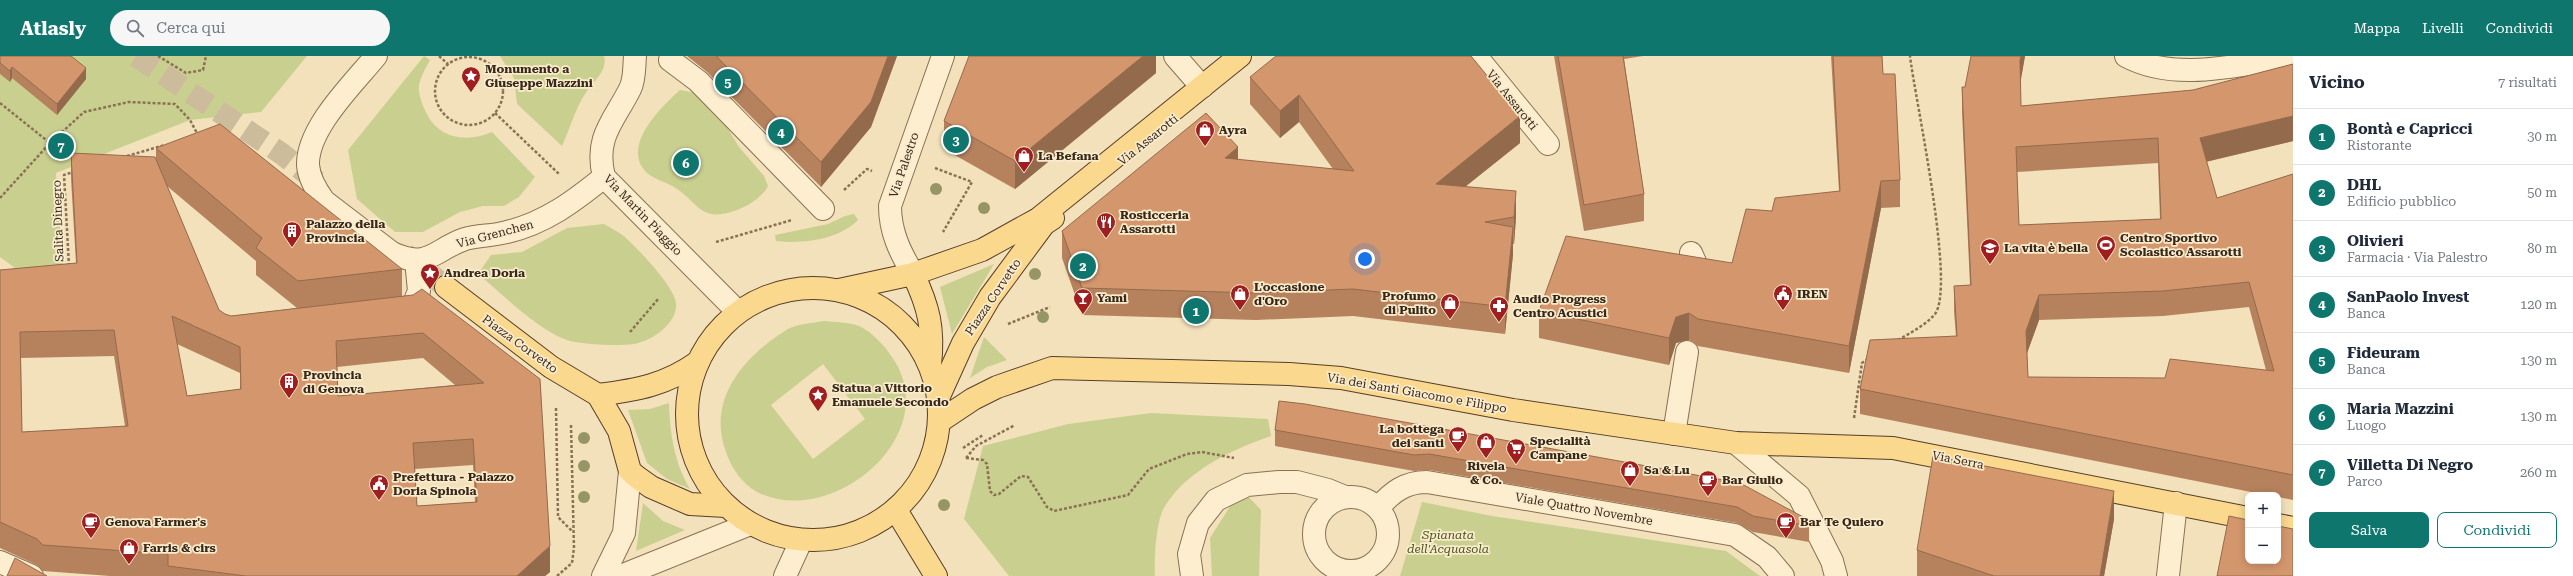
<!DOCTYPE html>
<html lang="it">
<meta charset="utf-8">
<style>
body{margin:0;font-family:"Roboto Serif",serif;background:#f6f6f7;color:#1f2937}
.controls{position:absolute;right:12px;bottom:12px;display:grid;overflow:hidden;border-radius:8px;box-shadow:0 2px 10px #0003}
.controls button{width:36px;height:36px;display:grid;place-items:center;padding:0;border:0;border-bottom:1px solid #e0e1e3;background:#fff;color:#1f2937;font:20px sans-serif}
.you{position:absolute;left:1365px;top:203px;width:14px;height:14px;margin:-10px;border:3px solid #fff;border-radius:50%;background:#1a73e8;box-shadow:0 0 0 6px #1a73e833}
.badge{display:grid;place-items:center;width:26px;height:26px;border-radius:50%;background:#0f766e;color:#fff;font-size:13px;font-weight:700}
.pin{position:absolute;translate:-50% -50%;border:2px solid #fff;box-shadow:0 1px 4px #0006}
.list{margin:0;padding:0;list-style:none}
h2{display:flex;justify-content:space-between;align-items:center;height:52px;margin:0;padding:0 16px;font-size:17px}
h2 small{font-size:13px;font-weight:400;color:#747a83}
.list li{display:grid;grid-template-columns:26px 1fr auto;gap:12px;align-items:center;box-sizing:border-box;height:56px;padding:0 16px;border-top:1px solid #e0e1e3}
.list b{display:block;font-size:15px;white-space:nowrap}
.list p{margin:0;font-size:13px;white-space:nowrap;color:#747a83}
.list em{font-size:13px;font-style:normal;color:#747a83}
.actions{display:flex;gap:8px;padding:12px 16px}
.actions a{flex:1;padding:9px 0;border:1px solid #0f766e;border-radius:8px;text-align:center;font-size:14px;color:#0f766e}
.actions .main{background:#0f766e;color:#fff}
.icon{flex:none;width:22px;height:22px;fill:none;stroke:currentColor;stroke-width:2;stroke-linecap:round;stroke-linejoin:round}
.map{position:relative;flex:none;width:2293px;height:520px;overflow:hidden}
header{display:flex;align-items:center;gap:24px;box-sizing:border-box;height:56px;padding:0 20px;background:#0f766e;color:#fff}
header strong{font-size:19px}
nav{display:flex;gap:22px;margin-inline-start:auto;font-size:14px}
.search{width:280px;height:36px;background:#f6f6f7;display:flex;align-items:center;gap:10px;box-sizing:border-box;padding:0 14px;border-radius:22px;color:#747a83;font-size:15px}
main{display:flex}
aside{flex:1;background:#fff}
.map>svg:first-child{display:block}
.green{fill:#c9d08f;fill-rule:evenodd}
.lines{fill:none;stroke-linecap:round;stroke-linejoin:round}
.major-tunnel{stroke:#cdbc9b;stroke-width:22;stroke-dasharray:22 11;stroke-linecap:butt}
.minor-casing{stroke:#8b7154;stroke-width:24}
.major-casing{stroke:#573e29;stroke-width:24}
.path{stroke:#8b7154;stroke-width:2.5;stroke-dasharray:3 2;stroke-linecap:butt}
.minor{stroke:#fceecf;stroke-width:22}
.major{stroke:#fad88e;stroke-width:22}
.tree{fill:#959565}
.wall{fill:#b6825e;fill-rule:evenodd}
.shaded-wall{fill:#946a4c}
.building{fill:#d4976d;stroke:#946a4c;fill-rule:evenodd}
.labels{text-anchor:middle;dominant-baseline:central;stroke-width:3.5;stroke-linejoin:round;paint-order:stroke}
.poi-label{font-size:12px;font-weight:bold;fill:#38281a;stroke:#f9ebcc;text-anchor:start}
.street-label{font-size:12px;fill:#38281a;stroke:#f9ebcc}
.park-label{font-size:12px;font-style:italic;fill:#49571f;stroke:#f9ebcc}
</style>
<header>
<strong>Atlasly</strong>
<div class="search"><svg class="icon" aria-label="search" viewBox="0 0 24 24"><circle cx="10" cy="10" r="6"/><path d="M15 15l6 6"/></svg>Cerca qui</div>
<nav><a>Mappa</a><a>Livelli</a><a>Condividi</a></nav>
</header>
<main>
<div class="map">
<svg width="2293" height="520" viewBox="0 0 2293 520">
<rect width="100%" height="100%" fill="#f2e1bb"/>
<!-- green -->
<g class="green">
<path d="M0,0H307L261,56L190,64L56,117L64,219L30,223L0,201Z"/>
<path d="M424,0L430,4C426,12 420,21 419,30C418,37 422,48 425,54C437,83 466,87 492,76L535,121L519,141L504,150H483L460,156L423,176H395L357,143L348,94Z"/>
<path d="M500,0H604C608,14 594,25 587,35C576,50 570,73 562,90L517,48L514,22Z"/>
<path d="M680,34L696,37L721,61L739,91L764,120L768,130C760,147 723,165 705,156C695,151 687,139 677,133C667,126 652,123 645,115C622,89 661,51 680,34Z"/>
<path d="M854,158L858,164C838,184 803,188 776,185L775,179L828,168L845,160Z"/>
<path d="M604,168C611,172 619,176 625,181C638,193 674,230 676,247C678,267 652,285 634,288C618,290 583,289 567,284C536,273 504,239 478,218L491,199L522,196L567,172Z"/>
<path d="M994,208L952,278L940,231Z"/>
<path d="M823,265C834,266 849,266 859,270C872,276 885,290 892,301C946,378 832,474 757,436C742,428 731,411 726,396C706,343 745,299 788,273C797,268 813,267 823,265ZM823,308L865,363L813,403L771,349Z"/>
<path d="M984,281L1007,304L987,311L970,322Z"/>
<path d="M669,347C670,377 674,406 690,433L667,423L647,407L628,354L650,353Z"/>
<path d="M1151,357L1268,363L1271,380C1231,394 1188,414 1165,450C1156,464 1154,503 1155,520H1009L964,463L983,390L1068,368Z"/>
<path d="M1241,433L1261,454L1259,520H1212L1210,482Z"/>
<path d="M1422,446L1492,460L1726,495L1760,520H1400Z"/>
<path d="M643,447L663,465L685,474L636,495Z"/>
</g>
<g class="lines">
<!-- major-tunnel -->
<g class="major-tunnel">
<path d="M136,0L282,98L321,129"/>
<path d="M405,198L446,231"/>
</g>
<!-- minor casing -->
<g class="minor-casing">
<g id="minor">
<path d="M376,0C354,27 307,72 308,109C309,122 316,134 324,145L392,197C429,214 435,193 465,183C479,179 493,180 507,176C545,167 573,146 604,121"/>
<path d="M635,0C634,11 635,23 630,33C614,65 594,81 604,121L738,256"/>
<path d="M1175,0L1202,31"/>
<path d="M1476,0L1548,88"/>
<path d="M2126,0C2176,27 2240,8 2293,1"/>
<path d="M670,4L698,25L823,153"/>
<path d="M1691,197L1700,217"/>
<path d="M913,218C900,196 890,176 890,150L943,0"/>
<path d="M401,253L412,252L419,235L416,204"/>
<path d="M1674,378L1687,296"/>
<path d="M1736,387L1799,440L1832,505L1836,520"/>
<circle cx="1351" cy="478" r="37"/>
<path d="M1378,452C1392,436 1405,426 1427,426L1735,479L1767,501L1783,520"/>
<path d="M0,506L32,520"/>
<path d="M603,520L624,477L630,415"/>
<path d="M621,520L750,468"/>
<path d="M785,520L801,485"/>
<path d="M1192,520L1189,498L1198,467L1216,444L1247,429L1279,426H1297L1328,434L1345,441"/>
<path d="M2168,520L2176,447"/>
</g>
</g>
<!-- major casing -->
<g class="major-casing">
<g id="major">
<path d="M913,218C929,251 934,273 930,309"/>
<path d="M446,231L551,311L598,339L619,375L630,415L637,421L651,431L690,448L726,450"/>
<circle cx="813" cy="358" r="126"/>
<path d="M839,234L913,218L982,194L1038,163L1240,0"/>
<path d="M598,339C637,334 666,329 698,306"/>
<path d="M939,340L963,287L990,241L1044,168L1053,162"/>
<path d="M940,365L973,343L997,331L1052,312L1289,318L1341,322L1513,354L1736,387L1893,392L2248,462"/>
<path d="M896,454L936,520"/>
<path d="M2278,469L2293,472"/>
</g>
</g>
<!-- path -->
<g class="path">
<path d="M158,0L186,17L203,14L206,0"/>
<path d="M439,0L448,8"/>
<circle cx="469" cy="35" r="34"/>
<path d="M0,47L50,87"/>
<path d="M495,57L559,118"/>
<path d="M127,100L165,89"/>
<path d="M935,112L972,126L943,176"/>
<path d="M844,134L867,113L872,115"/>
<path d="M0,142L50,87L84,56L129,46L175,48L190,64L198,79"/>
<path d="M716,186L792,164"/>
<path d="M69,210L64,119L73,116"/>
<path d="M1008,268L1050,251"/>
<path d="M630,276L659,242"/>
<path d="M1898,284C1910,277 1926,269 1935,258C1956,230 1915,43 1910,0"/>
<path d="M556,352L558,461L573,476"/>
<path d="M1854,362L1862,307L1868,303"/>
<path d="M963,392L983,379"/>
<path d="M966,402L983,404L987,408L990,435L994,439L999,438L1021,420L1028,421L1047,451L1054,455L1128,439L1149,413L1187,398L1202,396L1234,402"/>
<path d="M966,402L976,390L1015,369"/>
<path d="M557,520L572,507L574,492L571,369"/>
</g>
<!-- minor -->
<use href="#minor" class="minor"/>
<!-- major -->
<use href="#major" class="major"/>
</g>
<!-- trees -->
<g class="tree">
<circle cx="936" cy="133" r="6"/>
<circle cx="984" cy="152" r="6"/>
<circle cx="1035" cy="218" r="6"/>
<circle cx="1043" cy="261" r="6"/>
<circle cx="584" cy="382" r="6"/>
<circle cx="584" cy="410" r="6"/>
<circle cx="584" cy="441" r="6"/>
<circle cx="944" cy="449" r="6"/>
</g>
<!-- wall -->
<g class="wall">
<path d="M0,0L86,23L57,59L12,22L10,26L0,18Z"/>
<path d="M687,0H897L871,71L821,131L707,16Z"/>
<path d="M1156,0V17L1015,133L944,93V65Z"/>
<path d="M1554,0H1643L1624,3L1644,138V165L1584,175Z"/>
<path d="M1831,0H1882L1883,18L1900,124V151L1881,152L1849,317L1698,290L1689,284L1676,287L1669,309L1539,282V255L1732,207L1772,155L1839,135Z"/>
<path d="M2025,0L2020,26L2021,50L2193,34L2293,8V85L2206,106L2217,142L2293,118V444L2278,441V439H2266L1860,358V333L1956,281L1954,255V230L1970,229L1962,56V31H1965ZM2158,107L2160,163L2019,169L2017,116ZM2249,251L2266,314L2165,322L2028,321L2027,297L2039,264L2163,260Z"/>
<path d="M1250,21L1520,87L1466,130L1516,161L1514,188H1513V198L1505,278L1353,260L1256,264L1082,259L1062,202V175L1238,104L1333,113L1299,66L1280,82L1250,48Z"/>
<path d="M156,92L402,213V240L540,323L550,516L545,520H110L43,515L37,509L0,492V214L76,207L71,123V97L156,103ZM167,130L256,205V219L297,252L231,260L225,258L219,254ZM177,288L240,317V333L187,340ZM114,300L125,370L22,376L21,302ZM423,302L455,329L338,340L337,311ZM473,409L475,446L417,450L415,413Z"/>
<path d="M1275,374L1740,427L1809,470V486L1753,476L1737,467L1429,414L1414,415L1275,390Z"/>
<path d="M2114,463L2104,520H1917V494Z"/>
</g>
<!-- shaded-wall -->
<g class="shaded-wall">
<path d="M888,0H897L871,71L821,131V106Z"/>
<path d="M1143,0H1156V17L1015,133V105Z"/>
<path d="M2021,0H2025L2020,29V4Z"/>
<path d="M12,11V22L10,26V15Z"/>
<path d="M86,12V23L57,59V48Z"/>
<path d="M1299,39V66L1280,82V55Z"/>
<path d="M1520,60V87L1436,154V128Z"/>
<path d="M2293,60V85L2200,107V82Z"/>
<path d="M1238,91V118L1225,102Z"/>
<path d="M1881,125V152L1849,317V290Z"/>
<path d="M1516,135V161L1514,188V161Z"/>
<path d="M1513,171V198L1505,278V251Z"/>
<path d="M2039,239V264L2026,300V275Z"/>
<path d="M1689,257V284L1676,287L1669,309V282L1676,261Z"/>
<path d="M2114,435V463L2104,520H2100Z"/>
<path d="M550,490V516L545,520H517Z"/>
</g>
<!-- building -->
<g class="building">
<path d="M0,0H71L86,12L57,48L12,11L10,15L0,7Z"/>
<path d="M716,0H888L871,46L821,106Z"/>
<path d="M969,0H1143L1015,105L944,65Z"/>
<path d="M1276,0H1471L1520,60L1436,128L1516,135L1514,161L1485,166L1513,171L1505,251L1353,233L1256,237L1082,232L1062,175L1206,57L1238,91L1225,102L1354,115L1299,39L1280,55L1250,21Z"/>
<path d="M1558,0H1623L1644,138L1584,149Z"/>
<path d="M1833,0H1882L1883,18H1895L1900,124L1881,125L1849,290L1698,263L1689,257L1676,261L1669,282L1539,255L1566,180L1732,207L1746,153L1772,155L1775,142L1840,135Z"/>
<path d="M1971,0H2021L2020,4L2021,50L2193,34L2293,8V60L2200,82L2217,142L2293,118V419L1860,333L1870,284L1957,280L1954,230L1971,229L1962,31H1965ZM2158,82L2161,163L2019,169L2016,91ZM2249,226L2274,315L2170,303L2165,322L2028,321L2026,275L2039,239L2163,235Z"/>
<path d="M220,68L402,213L298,225L256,192L262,182L156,92Z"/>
<path d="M71,97L155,101L219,254L225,258L231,260L413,239L422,233L540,323L550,490L517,520H246L168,510V498L43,489L37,483L0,466V214L77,207ZM172,260L240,291L241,333L187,340ZM114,274L128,370L22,376L20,276ZM423,277L484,327L338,340L336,285ZM473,383L477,446L417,450L413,387Z"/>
<path d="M1279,345L1305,348L1740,427L1805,462L1809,470L1753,460L1737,451L1429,398L1414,399L1275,374Z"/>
<path d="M1933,400L2114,435L2100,520H1994L1917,494Z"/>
<path d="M2229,460L2248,464V505H2278V470L2293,473V520H2217Z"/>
<path d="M15,502L47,520H7Z"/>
</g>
<!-- icons -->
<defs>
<g id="sight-pin" transform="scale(1)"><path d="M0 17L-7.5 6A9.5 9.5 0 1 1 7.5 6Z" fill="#9f1e20" stroke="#f9ebcc"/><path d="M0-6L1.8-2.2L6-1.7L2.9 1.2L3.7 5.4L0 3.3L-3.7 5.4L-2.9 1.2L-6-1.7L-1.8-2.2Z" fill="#fff"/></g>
<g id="shop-pin" transform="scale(1)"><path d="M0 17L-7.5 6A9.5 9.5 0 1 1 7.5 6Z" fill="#9f1e20" stroke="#f9ebcc"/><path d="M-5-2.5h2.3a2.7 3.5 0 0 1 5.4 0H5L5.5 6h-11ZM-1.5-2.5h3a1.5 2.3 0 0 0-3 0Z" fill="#fff"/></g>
<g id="restaurant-pin" transform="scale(1)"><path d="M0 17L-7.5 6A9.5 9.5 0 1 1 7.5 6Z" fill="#9f1e20" stroke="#f9ebcc"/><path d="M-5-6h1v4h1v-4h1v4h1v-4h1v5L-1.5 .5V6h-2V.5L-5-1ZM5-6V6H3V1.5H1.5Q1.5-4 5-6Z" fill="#fff"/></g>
<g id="building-pin" transform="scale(1)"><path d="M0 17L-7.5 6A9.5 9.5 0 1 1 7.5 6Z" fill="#9f1e20" stroke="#f9ebcc"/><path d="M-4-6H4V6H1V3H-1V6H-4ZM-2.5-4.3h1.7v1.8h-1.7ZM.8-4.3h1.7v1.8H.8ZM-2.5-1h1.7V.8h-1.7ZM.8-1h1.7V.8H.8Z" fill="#fff"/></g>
<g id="stadium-pin" transform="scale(1)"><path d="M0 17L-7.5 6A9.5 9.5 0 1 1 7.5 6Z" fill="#9f1e20" stroke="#f9ebcc"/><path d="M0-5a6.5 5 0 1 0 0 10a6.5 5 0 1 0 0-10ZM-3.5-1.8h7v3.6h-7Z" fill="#fff"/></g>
<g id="school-pin" transform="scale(1)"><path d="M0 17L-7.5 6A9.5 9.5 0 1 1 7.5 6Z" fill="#9f1e20" stroke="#f9ebcc"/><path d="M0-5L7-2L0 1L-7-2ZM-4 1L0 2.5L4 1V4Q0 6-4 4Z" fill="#fff"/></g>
<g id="civic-pin" transform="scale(1)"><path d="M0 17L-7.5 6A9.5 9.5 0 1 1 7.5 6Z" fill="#9f1e20" stroke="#f9ebcc"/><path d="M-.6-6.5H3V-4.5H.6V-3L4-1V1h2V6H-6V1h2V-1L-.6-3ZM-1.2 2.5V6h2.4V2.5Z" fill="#fff"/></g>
<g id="bar-pin" transform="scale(1)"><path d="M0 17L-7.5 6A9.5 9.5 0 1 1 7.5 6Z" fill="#9f1e20" stroke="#f9ebcc"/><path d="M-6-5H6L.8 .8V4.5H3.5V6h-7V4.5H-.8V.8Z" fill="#fff"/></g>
<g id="pharmacy-pin" transform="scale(1)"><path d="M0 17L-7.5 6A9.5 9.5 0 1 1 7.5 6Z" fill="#9f1e20" stroke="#f9ebcc"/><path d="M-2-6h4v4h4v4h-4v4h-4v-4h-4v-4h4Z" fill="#fff"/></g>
<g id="cafe-pin" transform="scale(1)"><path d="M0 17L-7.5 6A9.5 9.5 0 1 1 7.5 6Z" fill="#9f1e20" stroke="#f9ebcc"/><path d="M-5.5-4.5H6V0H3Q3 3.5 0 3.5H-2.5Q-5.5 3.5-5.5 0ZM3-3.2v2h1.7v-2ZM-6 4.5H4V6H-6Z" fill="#fff"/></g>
<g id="supermarket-pin" transform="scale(1)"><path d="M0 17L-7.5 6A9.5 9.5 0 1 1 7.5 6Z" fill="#9f1e20" stroke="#f9ebcc"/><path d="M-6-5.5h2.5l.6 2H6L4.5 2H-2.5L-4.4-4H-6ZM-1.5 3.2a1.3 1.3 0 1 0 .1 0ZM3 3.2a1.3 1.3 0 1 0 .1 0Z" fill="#fff"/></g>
</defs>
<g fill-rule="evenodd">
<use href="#sight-pin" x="471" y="20"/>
<use href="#shop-pin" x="1205" y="74"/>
<use href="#shop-pin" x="1024" y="100"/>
<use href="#restaurant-pin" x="1106" y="166"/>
<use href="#building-pin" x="292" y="175"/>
<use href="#stadium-pin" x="2106" y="189"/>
<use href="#school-pin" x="1990" y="192"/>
<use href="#sight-pin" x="430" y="217"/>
<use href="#shop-pin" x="1240" y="238"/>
<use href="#civic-pin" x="1783" y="238"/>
<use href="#bar-pin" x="1083" y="242"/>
<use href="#shop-pin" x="1450" y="247"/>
<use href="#pharmacy-pin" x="1499" y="250"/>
<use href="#building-pin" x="289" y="326"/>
<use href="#sight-pin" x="818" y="339"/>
<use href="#cafe-pin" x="1458" y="380"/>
<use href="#shop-pin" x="1486" y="386"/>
<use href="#supermarket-pin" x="1516" y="392"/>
<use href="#shop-pin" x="1630" y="414"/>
<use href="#cafe-pin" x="1708" y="424"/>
<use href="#civic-pin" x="379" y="428"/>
<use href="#cafe-pin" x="91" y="466"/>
<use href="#cafe-pin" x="1786" y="466"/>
<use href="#shop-pin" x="129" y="492"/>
</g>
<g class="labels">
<!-- poi labels -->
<g class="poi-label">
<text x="485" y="13">Monumento a<tspan x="485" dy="14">Giuseppe Mazzini</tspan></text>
<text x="1219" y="74">Ayra</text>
<text x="1038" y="100">La Befana</text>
<text x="1120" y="159">Rosticceria<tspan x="1120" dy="14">Assarotti</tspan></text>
<text x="306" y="168">Palazzo della<tspan x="306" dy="14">Provincia</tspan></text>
<text x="2120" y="182">Centro Sportivo<tspan x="2120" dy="14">Scolastico Assarotti</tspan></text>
<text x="2004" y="192">La vita è bella</text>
<text x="444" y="217">Andrea Doria</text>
<text x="1254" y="231">L'occasione<tspan x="1254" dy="14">d'Oro</tspan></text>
<text x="1797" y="238">IREN</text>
<text x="1436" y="240" text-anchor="end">Profumo<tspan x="1436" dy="14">di Pulito</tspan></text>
<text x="1097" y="242">Yami</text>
<text x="1513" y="243">Audio Progress<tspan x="1513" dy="14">Centro Acustici</tspan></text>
<text x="303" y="319">Provincia<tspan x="303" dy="14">di Genova</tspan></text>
<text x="832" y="332">Statua a Vittorio<tspan x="832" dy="14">Emanuele Secondo</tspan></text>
<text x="1444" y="373" text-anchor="end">La bottega<tspan x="1444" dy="14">dei santi</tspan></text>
<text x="1530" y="385">Specialità<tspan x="1530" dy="14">Campane</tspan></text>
<text x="1486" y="410" text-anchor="middle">Rivela<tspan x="1486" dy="14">&amp; Co.</tspan></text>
<text x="1644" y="414">Sa &amp; Lu</text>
<text x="393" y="421">Prefettura - Palazzo<tspan x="393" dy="14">Doria Spinola</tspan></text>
<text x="1722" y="424">Bar Giulio</text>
<text x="105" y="466">Genova Farmer's</text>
<text x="1800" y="466">Bar Te Quiero</text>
<text x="143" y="492">Farris &amp; cirs</text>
</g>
<!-- street labels -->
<g class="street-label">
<text transform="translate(1512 44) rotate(51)">Via Assarotti</text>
<text transform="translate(1148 84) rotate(-39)">Via Assarotti</text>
<text transform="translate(904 109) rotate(-71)">Via Palestro</text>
<text transform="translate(643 159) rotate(46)">Via Martin Piaggio</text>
<text transform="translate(58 165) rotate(-92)">Salita Dinegro</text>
<text transform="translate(495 178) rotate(-15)">Via Grenchen</text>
<text transform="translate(993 241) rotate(-56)">Piazza Corvetto</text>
<text transform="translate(520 288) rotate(36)">Piazza Corvetto</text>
<text transform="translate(1417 337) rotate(10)">Via dei Santi Giacomo e Filippo</text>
<text transform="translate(1958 404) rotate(11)">Via Serra</text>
<text transform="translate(1584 453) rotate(10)">Viale Quattro Novembre</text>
</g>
<!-- park labels -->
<g class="park-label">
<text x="1448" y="479">Spianata<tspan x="1448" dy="14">dell'Acquasola</tspan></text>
</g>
</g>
</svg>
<div class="controls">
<button>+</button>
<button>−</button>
</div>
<div class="you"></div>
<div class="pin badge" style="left:1196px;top:255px">1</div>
<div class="pin badge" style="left:1083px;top:210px">2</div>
<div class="pin badge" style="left:956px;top:84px">3</div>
<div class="pin badge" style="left:781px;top:76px">4</div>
<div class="pin badge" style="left:728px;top:26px">5</div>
<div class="pin badge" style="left:686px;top:107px">6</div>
<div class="pin badge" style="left:61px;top:90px">7</div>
</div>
<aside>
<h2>Vicino<small>7 risultati</small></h2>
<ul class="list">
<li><span class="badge">1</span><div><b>Bontà e Capricci</b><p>Ristorante</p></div><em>30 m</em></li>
<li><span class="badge">2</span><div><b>DHL</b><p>Edificio pubblico</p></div><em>50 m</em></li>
<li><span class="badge">3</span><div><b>Olivieri</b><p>Farmacia · Via Palestro</p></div><em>80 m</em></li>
<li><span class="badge">4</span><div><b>SanPaolo Invest</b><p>Banca</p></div><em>120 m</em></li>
<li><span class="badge">5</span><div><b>Fideuram</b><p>Banca</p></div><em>130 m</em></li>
<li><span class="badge">6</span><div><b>Maria Mazzini</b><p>Luogo</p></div><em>130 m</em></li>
<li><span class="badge">7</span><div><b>Villetta Di Negro</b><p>Parco</p></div><em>260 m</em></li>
</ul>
<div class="actions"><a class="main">Salva</a><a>Condividi</a></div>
</aside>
</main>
